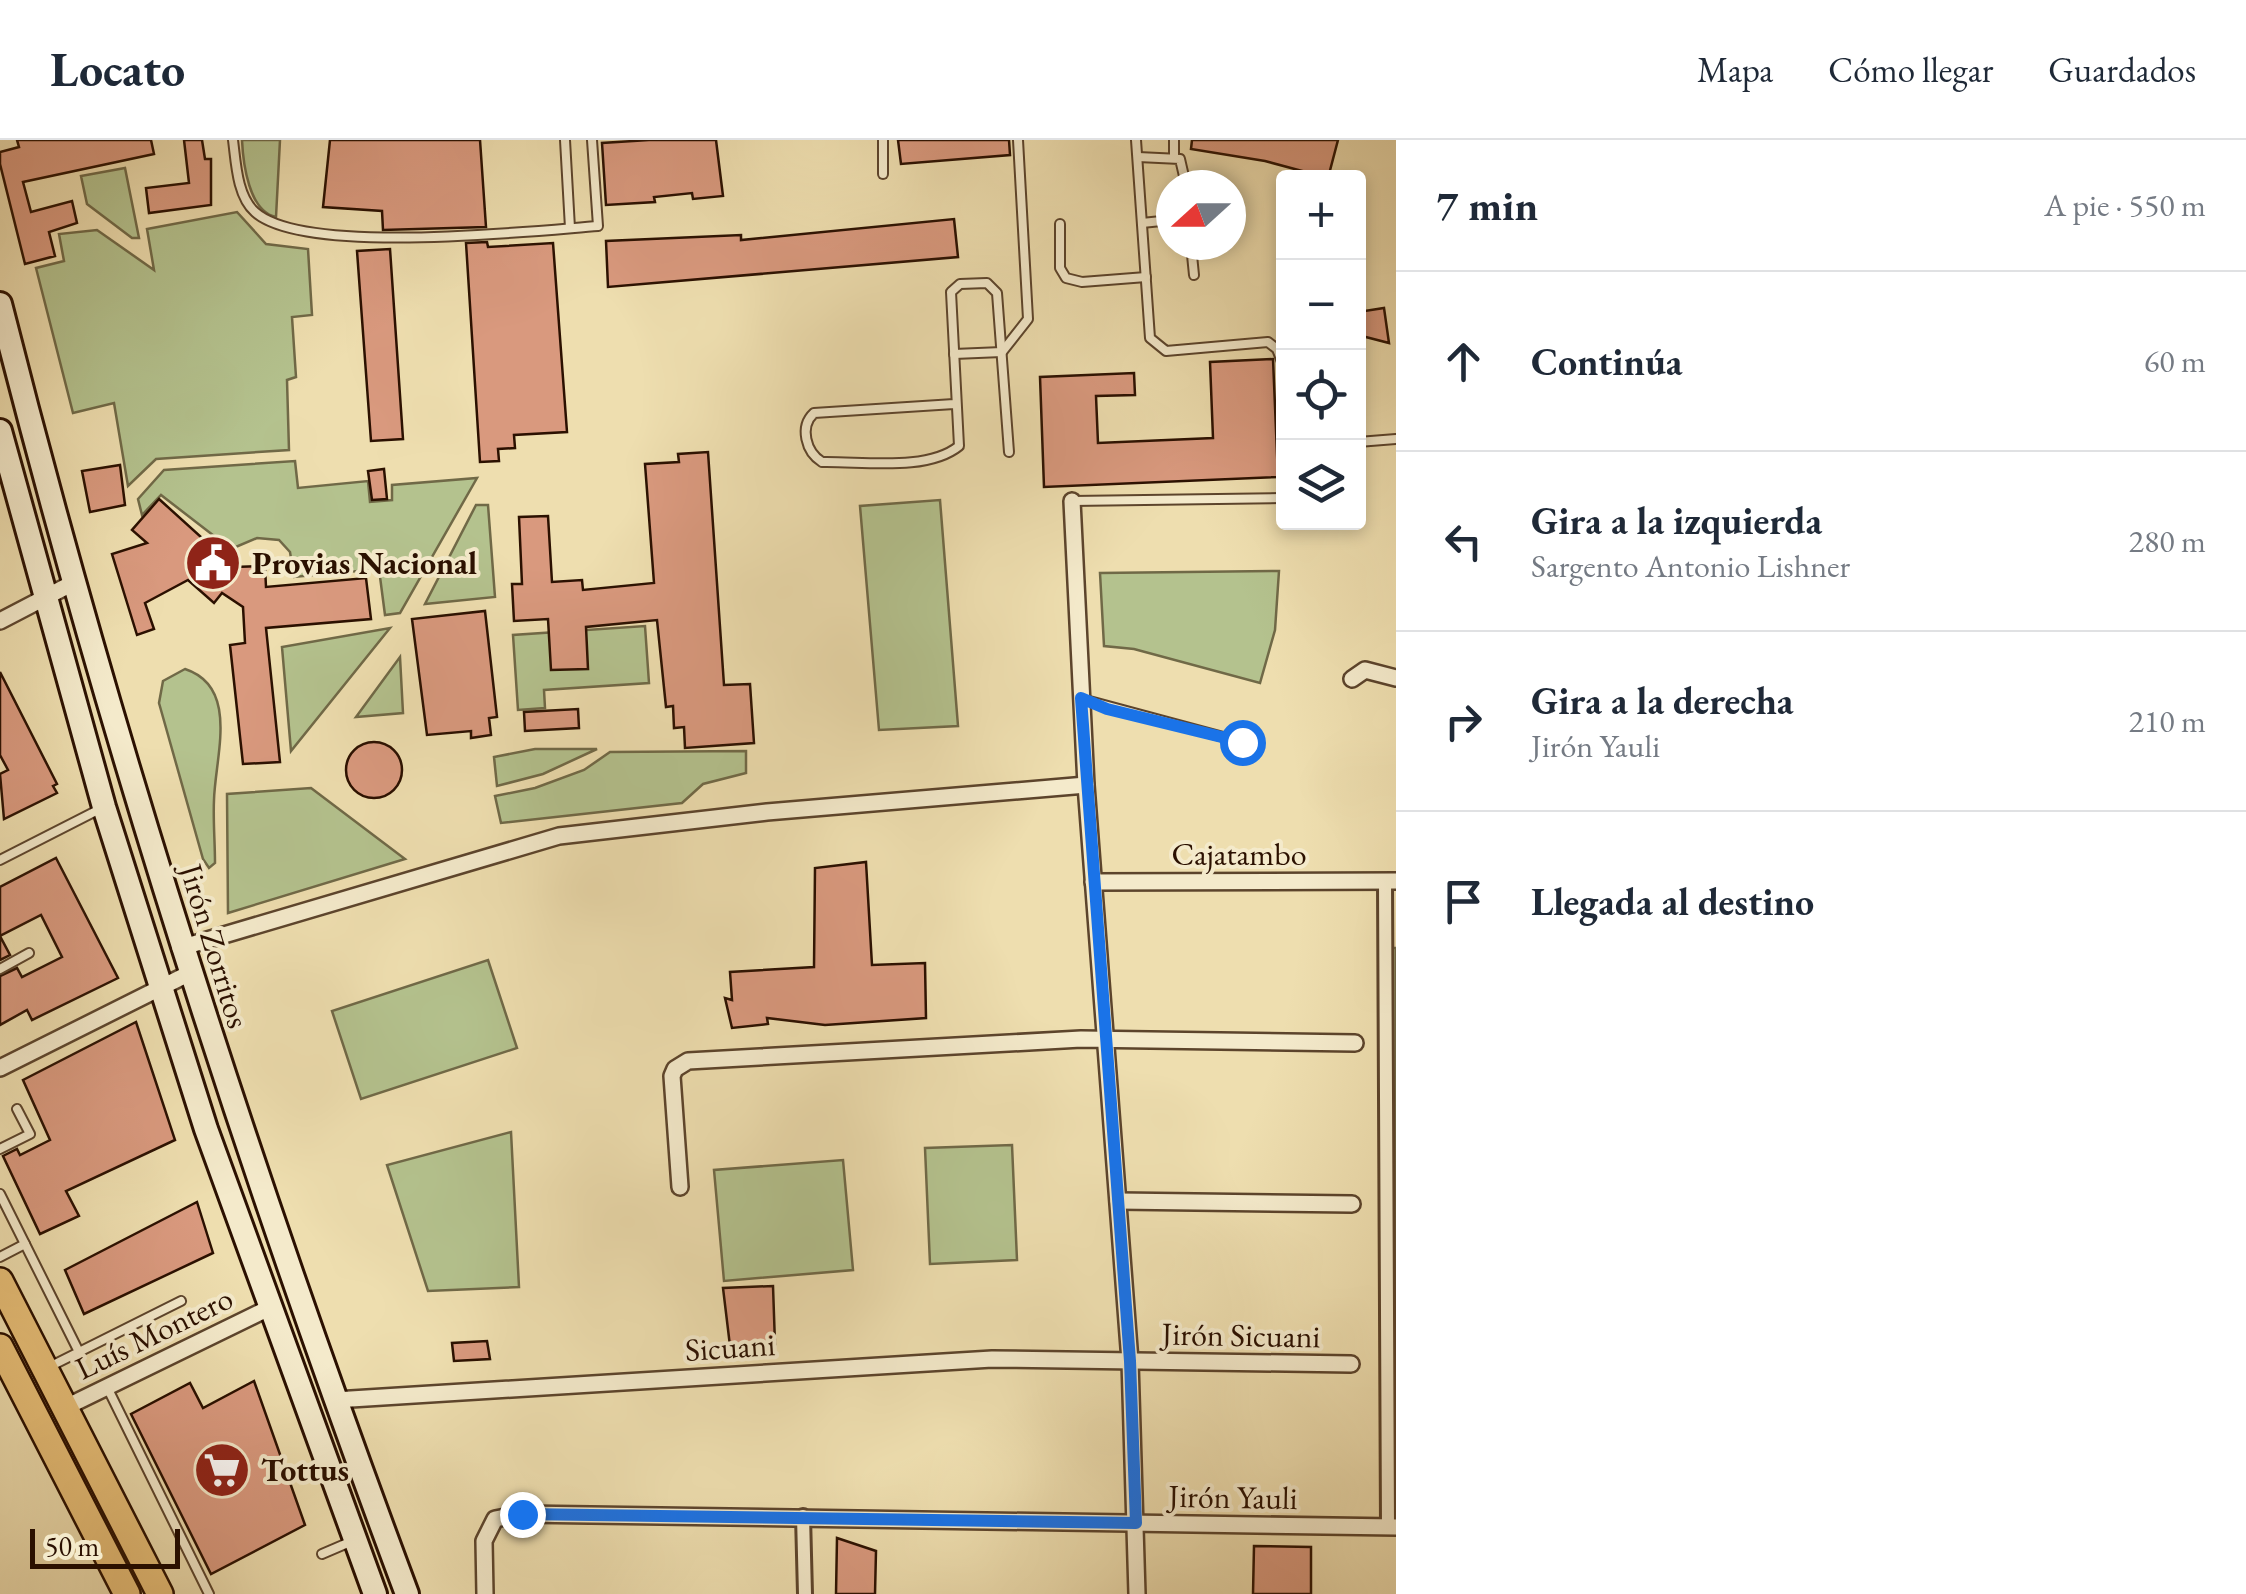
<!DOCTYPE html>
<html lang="es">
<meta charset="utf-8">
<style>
body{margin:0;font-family:"EB Garamond",serif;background:#f6f6f7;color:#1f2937}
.controls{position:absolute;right:30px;top:30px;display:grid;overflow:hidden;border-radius:10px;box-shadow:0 5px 15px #0003}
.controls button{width:90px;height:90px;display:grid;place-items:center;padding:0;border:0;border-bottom:2px solid #e0e1e3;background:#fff;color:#1f2937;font:50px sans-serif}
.compass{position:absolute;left:1156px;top:30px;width:90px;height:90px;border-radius:50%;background:#fff;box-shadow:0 5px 15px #0003;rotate:249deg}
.scale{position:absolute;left:30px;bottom:25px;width:150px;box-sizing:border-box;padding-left:10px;border:5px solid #2b1000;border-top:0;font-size:28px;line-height:35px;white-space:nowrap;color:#2b1000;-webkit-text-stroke:8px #f4eacb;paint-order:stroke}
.stop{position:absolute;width:30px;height:30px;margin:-22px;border:8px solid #1a73e8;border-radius:50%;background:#fff}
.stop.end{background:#1a73e8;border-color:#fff;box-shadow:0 2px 10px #0008}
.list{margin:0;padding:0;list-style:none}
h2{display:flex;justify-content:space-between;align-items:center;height:130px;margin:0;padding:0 40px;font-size:42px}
h2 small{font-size:32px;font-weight:400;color:#747a83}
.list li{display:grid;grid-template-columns:65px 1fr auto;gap:30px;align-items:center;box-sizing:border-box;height:180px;padding:0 40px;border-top:2px solid #e0e1e3}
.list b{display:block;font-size:38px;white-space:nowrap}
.list p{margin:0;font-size:32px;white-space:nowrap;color:#747a83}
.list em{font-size:32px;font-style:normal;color:#747a83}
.icon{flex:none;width:55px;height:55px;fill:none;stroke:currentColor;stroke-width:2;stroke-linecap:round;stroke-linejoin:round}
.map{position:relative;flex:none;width:1396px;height:1454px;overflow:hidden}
header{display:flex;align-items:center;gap:60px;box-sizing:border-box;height:140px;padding:0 50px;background:#fff;border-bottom:2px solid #e0e1e3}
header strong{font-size:48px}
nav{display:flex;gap:55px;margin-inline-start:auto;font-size:35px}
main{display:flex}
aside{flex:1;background:#fff}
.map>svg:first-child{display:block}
.green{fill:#b4c28e;stroke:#706947;stroke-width:2.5}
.building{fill:#d9997e;stroke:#2b1000;stroke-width:2.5}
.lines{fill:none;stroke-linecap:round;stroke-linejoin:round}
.service-casing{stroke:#5c442c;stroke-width:12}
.pedestrian-casing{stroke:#5c442c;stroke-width:18}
.minor-casing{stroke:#5c442c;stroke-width:20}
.secondary-casing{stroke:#2b1000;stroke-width:28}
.primary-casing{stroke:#2b1000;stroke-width:30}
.service{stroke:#f4eacb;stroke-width:8}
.pedestrian{stroke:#f4eacb;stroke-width:12}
.minor{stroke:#f4eacb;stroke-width:15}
.secondary{stroke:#f4eacb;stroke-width:22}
.primary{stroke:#e7bf78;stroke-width:25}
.route{stroke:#1a73e8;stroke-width:12}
.labels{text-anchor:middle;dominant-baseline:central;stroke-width:8;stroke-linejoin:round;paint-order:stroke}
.poi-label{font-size:32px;font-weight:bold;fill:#2b1000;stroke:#f4eacb;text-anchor:start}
.street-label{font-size:32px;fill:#2b1000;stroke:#f4eacb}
</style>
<header>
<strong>Locato</strong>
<nav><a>Mapa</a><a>Cómo llegar</a><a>Guardados</a></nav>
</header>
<main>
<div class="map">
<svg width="1396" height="1454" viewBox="0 0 1396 1454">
<rect width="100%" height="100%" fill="#eedeaf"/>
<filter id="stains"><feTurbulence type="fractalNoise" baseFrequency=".002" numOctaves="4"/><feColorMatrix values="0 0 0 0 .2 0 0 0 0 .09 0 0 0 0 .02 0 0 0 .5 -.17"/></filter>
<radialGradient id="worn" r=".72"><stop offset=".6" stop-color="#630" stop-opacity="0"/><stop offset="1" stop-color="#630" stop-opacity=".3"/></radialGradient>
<!-- green -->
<g class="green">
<path d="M242,0H280L276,77C249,72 243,23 242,0Z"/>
<path d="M125,28L139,98H132L87,64L81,36Z"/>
<path d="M237,72L266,104L308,109L312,175L292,177L296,237L287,240L289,310L156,319L128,346L114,263L73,273L36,128L64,121L59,94L97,90L154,130L147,89Z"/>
<path d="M295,321L298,348L368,341L370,362L392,360V345L477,338L400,473L385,475L379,429L294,437L290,412L279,400L257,398L231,409L161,355L142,375L138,359L164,330Z"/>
<path d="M940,360L958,586L879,590L860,366Z"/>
<path d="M476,365H488L495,457L425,464Z"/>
<path d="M1279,431L1275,490L1260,543L1134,509L1104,506L1100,433Z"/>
<path d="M645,486L649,543L544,550L545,568L518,570L513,495Z"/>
<path d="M390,488L291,611L282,507Z"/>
<path d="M400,517L403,573L356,577Z"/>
<path d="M185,529C240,547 215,617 214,660C213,681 215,702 215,723L209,728L203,719L159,563L163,541Z"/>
<path d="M535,609H597L543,634L497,646L494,617Z"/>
<path d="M746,611V633L703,644L682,663L501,683L495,656L535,648L584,630L610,612Z"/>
<path d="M311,648L405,719L228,773L227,654Z"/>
<path d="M1380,808H1396V1182H1383Z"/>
<path d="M488,820L517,908L361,959L332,871Z"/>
<path d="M511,992L519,1147L428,1151L387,1025Z"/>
<path d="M1012,1005L1017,1120L930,1124L925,1008Z"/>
<path d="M843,1020L853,1130L724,1141L714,1030Z"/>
</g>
<!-- building -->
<g class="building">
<path d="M17,0H151L154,14L23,42L31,72L72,61L77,83L49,92L55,116L25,124L0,24V12L19,7Z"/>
<path d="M184,0H202L205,19H211V65L149,73L146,48L189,43Z"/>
<path d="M330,0H480L486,87L383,90L382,71L323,67Z"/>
<path d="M649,0H716L723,56L693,59L692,53L654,57L655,62L606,65L602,3Z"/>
<path d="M898,0H1009L1010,15L901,24Z"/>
<path d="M1192,0H1338L1328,38L1265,21L1191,9Z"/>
<path d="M954,79L958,117L608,147L606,101L741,95V100Z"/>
<path d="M487,102L488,107L553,103L567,292L514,295L515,308L498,309L499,321L480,322L466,103Z"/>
<path d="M390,109L403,299L371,301L357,111Z"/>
<path d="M1384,168L1389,203L1358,195V172Z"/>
<path d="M1273,219L1278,337L1044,347L1040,237L1134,233L1135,255L1096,256L1098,303L1213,298L1210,222Z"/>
<path d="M708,312L724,545L750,544L754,603L685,608L684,587L674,588L673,566L666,567L657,480L586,487L588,529L551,530L548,479L514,481L512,444H522L519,377L548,376L552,442L582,440L583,450L654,443L645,324L679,322L678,314Z"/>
<path d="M120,325L125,365L90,372L82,331Z"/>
<path d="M384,329L387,359L372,360L368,331Z"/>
<path d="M159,359L234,427L265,426L266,447L366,438L371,479L266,488L280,622L243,624L230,505L245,503L243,467L222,453L214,463L188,440L145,463L154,489L137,495L112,414L147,403L132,390Z"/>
<path d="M485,471L497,577L489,578L491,595L471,598V591L427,595L412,479Z"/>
<path d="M0,532L57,644L53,646L57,653L4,679L0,634L8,630L0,615Z"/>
<path d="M578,569L579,588L525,591L524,572Z"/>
<circle cx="374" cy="630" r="28"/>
<path d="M56,718L118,838L32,880L27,870L0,885V836L17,828L22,837L62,817L41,775L0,796L10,815L0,820V747Z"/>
<path d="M866,722L872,825L925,823L926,878L825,885L767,878L768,884L732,888L725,858L732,860L730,832L814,827L815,728Z"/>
<path d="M136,882L175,1000L66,1051L79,1076L40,1094L3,1016L17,1009L20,1015L50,1000L23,940Z"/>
<path d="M197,1062L213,1113L84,1174L65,1130Z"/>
<path d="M773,1146L775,1204L730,1206L723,1148Z"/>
<path d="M487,1201L490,1219L454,1221L452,1203Z"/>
<path d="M254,1241L305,1385L211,1434L131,1274L190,1243L203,1268Z"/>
<path d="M837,1398L876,1411L875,1454H836Z"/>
<path d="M1254,1406L1311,1407V1454H1253Z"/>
</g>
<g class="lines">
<!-- service casing -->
<g class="service-casing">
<g id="service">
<path d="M233,0C236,23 237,56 255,72C304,116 531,91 598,86L592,0"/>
<path d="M565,0L570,88"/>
<path d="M883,0V34"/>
<path d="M1136,0L1150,198L1166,211L1268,202L1277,209L1284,227"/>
<path d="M1174,0V18"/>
<path d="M1138,17L1180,19L1186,45"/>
<path d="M1142,83L1171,80"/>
<path d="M1060,84V128L1066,138L1082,142L1146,137"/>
<path d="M1191,105L1194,135"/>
<path d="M954,214L1002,212L1028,179L1018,0"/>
<path d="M954,264L814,273C799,287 806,312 822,322C862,321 927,332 959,306L951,152L960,144L987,143L997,153L1009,312"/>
<path d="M1358,302L1396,299"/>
<path d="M1072,361L1281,358"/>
<path d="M1082,559L1242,602"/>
<path d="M0,720L100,669"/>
<path d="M0,829L29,813"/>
<path d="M0,1009L30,994L17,969"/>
<path d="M0,1054L79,1212L49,1227"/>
<path d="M0,1117L25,1104"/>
<path d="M79,1212L181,1161"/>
<path d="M107,1247L209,1454"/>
<path d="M322,1414L350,1402"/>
</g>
</g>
<!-- pedestrian casing -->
<g class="pedestrian-casing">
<g id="pedestrian">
<path d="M1385,741L1388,1387"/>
<path d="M803,1376L805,1454"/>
</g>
</g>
<!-- minor casing -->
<g class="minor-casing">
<g id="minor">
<path d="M1072,361L1086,645L1130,1221L1137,1454"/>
<path d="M0,481L73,443"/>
<path d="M1352,539L1365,530L1396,538"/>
<path d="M1093,742L1396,741"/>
<path d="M180,808L559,696L767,672L1086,645"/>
<path d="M0,928L188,834"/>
<path d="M680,1047L672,936L675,929L688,921L1081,899L1355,903"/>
<path d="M1118,1061L1352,1064"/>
<path d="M335,1260L992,1219L1351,1224"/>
<path d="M64,1268L269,1168"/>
<path d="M485,1454L484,1401L495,1379L522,1374L1396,1387"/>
</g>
</g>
<!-- secondary casing -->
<g class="secondary-casing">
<g id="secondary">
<path d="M0,164C111,604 248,1029 407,1454"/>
<path d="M0,291L104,667L206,989L375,1454"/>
</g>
</g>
<!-- primary casing -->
<g class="primary-casing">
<g id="primary">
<path d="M0,1141L160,1454"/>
<path d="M0,1207L127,1454"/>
</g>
</g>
<!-- service -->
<use href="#service" class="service"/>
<!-- pedestrian -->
<use href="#pedestrian" class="pedestrian"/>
<!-- minor -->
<use href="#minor" class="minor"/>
<!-- secondary -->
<use href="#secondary" class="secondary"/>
<!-- primary -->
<use href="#primary" class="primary"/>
</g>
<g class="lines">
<!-- route -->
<path class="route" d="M522,1374L1136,1383L1130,1221L1081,558L1107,569L1242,602"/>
</g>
<!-- icons -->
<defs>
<g id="civic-disc" transform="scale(2.875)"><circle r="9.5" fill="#8f2418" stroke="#f4eacb"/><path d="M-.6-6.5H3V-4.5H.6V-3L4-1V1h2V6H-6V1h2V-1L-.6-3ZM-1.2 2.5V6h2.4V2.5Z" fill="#fff"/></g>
<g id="supermarket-disc" transform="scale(2.875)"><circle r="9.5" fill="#8f2418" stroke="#f4eacb"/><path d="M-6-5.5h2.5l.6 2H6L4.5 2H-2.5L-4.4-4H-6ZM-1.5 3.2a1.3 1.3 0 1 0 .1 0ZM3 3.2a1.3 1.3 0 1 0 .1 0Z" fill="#fff"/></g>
</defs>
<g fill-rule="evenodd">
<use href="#civic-disc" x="213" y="423"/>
<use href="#supermarket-disc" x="222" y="1330"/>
</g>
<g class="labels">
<!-- poi labels -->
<g class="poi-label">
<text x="252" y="423">Provias Nacional</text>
<text x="261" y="1330">Tottus</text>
</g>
<!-- street labels -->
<g class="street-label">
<text x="1239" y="714">Cajatambo</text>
<text transform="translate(215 806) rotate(73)">Jirón Zorritos</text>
<text transform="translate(154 1193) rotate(-26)">Luís Montero</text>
<text transform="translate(1241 1195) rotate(1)">Jirón Sicuani</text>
<text transform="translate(730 1207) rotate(-4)">Sicuani</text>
<text transform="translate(1233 1357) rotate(1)">Jirón Yauli</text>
</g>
</g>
<rect width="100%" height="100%" filter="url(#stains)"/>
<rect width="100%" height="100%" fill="url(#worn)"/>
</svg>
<div class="controls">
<button>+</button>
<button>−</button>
<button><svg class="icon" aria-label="locate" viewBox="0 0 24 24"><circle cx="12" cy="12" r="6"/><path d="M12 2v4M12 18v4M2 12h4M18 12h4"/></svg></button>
<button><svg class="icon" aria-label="layers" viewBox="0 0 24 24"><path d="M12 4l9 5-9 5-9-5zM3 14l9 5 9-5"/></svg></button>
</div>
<svg class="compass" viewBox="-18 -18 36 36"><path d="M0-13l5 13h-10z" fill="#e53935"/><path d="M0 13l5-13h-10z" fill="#747a83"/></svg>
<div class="scale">50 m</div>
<div class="stop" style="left:1242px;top:602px"></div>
<div class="stop end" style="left:522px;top:1374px"></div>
</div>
<aside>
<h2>7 min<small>A pie · 550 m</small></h2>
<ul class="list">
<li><svg class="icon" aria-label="ahead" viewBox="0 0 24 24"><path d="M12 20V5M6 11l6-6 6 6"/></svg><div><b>Continúa</b></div><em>60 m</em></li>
<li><svg class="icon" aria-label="left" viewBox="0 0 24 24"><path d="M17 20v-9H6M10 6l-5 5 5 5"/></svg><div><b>Gira a la izquierda</b><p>Sargento Antonio Lishner</p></div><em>280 m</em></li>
<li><svg class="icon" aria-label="right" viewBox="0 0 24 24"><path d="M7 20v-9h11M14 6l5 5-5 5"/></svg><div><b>Gira a la derecha</b><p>Jirón Yauli</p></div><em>210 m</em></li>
<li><svg class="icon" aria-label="arrive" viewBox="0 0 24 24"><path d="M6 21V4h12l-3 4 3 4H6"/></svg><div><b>Llegada al destino</b></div></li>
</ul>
</aside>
</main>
